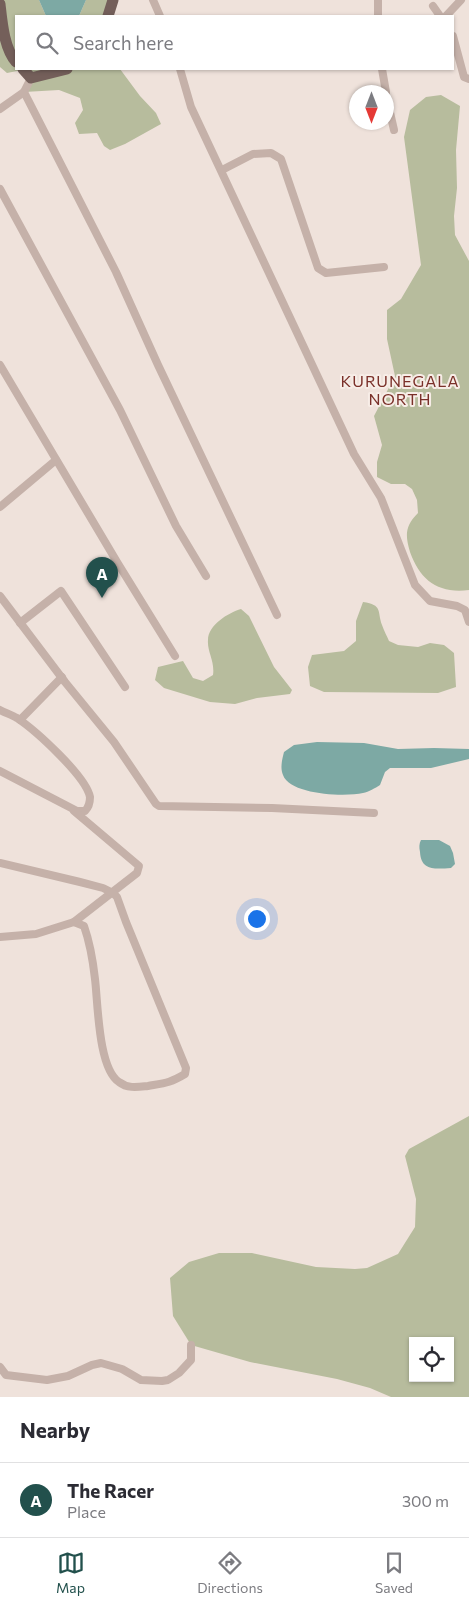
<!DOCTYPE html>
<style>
body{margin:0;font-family:Commissioner,sans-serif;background:#f2f2f3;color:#2b2b33}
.controls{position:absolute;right:15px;bottom:15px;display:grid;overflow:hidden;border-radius:0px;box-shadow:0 1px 4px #0004}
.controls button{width:45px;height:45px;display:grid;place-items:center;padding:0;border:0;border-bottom:1px solid #e1e1e2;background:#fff;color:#2b2b33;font:25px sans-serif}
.compass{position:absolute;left:349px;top:85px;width:45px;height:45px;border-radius:50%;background:#fff;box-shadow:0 1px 4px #0004;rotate:180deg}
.you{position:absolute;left:256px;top:918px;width:18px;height:18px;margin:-12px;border:4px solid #fff;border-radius:50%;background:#1a73e8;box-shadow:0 0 0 8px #1a73e833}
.badge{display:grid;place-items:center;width:32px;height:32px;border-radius:50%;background:#22504c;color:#fff;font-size:16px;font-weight:700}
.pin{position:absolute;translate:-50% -41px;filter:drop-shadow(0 1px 2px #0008)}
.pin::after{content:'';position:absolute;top:26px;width:18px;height:15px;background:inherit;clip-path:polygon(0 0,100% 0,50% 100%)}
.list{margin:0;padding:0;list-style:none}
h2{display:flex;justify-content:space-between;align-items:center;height:65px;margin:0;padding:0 20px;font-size:21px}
h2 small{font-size:16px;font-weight:400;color:#7c7c81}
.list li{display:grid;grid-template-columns:32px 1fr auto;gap:15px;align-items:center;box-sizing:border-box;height:75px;padding:0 20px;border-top:1px solid #e1e1e2}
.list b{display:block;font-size:19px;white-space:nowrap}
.list p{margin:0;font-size:16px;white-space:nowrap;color:#7c7c81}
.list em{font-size:16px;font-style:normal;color:#7c7c81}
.icon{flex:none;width:28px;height:28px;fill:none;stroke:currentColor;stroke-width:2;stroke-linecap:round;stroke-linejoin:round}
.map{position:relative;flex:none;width:469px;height:1397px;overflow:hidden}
.search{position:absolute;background:#fff;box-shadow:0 1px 4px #0004;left:15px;right:15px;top:15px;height:55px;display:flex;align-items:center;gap:12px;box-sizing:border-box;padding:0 18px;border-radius:0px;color:#7c7c81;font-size:19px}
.sheet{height:140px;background:#fff}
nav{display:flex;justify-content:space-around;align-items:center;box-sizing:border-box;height:70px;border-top:1px solid #e1e1e2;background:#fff;font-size:14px;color:#7c7c81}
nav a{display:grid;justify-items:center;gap:2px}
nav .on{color:#22504c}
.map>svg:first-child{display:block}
.green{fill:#b7bc9d;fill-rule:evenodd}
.water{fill:#7da9a4}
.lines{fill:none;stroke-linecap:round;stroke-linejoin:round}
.street{stroke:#c5b1a9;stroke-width:8}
.primary{stroke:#745f5a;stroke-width:11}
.labels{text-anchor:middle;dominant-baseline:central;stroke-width:4;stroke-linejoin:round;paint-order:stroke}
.neighbourhood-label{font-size:16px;letter-spacing:1px;fill:#7a3029;stroke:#f7ede7}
</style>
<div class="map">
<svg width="469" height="1397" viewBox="0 0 469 1397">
<rect width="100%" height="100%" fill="#efe2db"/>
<!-- green -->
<g class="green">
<path d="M0,0H39L46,16H16V69H120L140,96L156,113L161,124L125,144L110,150L104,146L97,133L79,134L75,123L83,110L80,98L59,90L24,92L31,78L22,70L7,73L0,67Z"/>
<path d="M86,0H113L108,16H79Z"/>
<path d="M441,95L460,106L456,150L457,188L454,216L455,235L469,261V590C438,594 420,580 410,552C405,535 405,526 418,513L417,500L412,489L405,484H391L377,477V462L382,445L374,416L395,376L387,339V310L401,299L421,265L404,137L410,110L426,97Z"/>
<path d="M363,602C383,605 377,611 382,625C384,631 387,636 389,641L398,645L418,647L430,643L444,645L454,653L456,687L438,693L324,692L310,686L308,667L312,655L344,651L356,641V621Z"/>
<path d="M241,609L249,616L274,667L292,690L290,694L257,698L235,704L210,702L164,688L155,680L158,667L183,661L193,678L203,681L213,675C215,661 207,652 208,640C208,625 228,613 241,609Z"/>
<path d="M469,1116V1397H391L370,1388L337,1379L250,1362L191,1345L173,1316L170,1278L189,1262L219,1253H252L316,1267L355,1269L367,1268L398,1254L415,1227L416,1199L405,1156L409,1149ZM413,1341H450V1378H413Z"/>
</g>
<!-- water -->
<g class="water">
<path d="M39,0H86L79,16H46Z"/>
<path d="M317,742L364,743L398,749L434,748L469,749V759L431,768H390L385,772L380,785C375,788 369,792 363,793C345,797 290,795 283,775C280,768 282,760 284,752L294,745Z"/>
<path d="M421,840H439L450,846L453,853L455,864L451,868C435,869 421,871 420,852C419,847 419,844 421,840Z"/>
</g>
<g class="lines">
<!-- street -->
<g class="street">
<path d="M153,0L160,16"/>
<path d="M433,6L440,16"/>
<path d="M378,16V0"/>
<path d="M446,16L461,0"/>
<path d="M453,36L464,77L469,79"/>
<path d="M180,69L191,107L354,454L381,498L415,585L430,601L457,606L465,610L469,622"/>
<path d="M382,69L386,92"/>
<path d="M31,78L24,92L116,272L158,365L277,615"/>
<path d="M386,95L394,130"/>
<path d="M0,109L24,92"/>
<path d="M222,170L253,154L271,153L281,159L318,268L326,273L384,267"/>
<path d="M0,189L120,410L176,526L206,576"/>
<path d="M0,365L117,562L175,656"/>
<path d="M0,507L56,460"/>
<path d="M0,596L65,682L114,742L156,804L159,806L272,808L374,813"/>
<path d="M20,623L61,591L125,687"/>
<path d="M0,710C6,713 12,715 17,718C35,730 86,776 90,797C90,803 89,807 85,811H77L0,771"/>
<path d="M20,720L62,677"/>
<path d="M74,811L139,866L137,873L74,922"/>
<path d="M0,863L80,882L103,888L113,893L117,897L126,922L186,1068L185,1074C170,1083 165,1083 148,1086C138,1087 128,1089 119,1082C98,1068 98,1003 95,979C93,961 90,943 84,926L74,922L36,934L0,937"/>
<path d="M0,1367L6,1375L47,1380L68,1376L92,1365L101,1363L122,1369L141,1380L162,1381L168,1380L179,1373L191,1360V1345"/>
</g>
<!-- primary -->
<g class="primary">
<path d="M0,4C2,22 4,48 16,62"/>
<path d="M108,16L113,0"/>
<path d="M23,69L31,78L67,69"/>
</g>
</g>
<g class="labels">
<!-- neighbourhood labels -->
<g class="neighbourhood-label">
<text x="400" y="380">KURUNEGALA<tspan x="400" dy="18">NORTH</tspan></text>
</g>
</g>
</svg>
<div class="controls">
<button><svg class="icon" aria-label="locate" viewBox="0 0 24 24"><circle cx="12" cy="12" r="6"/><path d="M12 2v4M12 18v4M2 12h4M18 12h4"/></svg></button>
</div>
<svg class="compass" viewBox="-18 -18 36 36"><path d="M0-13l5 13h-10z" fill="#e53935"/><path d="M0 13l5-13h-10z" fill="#7c7c81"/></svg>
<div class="you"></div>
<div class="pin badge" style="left:102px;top:598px">A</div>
<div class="search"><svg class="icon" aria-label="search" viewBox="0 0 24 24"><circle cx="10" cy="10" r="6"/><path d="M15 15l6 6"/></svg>Search here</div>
</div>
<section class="sheet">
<h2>Nearby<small></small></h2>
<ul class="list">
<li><span class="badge">A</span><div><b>The Racer</b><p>Place</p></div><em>300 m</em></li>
</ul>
</section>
<nav>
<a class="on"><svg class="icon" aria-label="map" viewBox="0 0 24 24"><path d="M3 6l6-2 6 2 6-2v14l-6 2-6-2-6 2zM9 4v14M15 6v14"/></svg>Map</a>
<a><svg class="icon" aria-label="directions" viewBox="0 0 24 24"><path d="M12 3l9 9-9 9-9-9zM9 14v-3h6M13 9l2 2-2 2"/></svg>Directions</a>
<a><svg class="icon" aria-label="saved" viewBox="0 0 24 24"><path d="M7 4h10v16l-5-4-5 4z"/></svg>Saved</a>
</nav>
